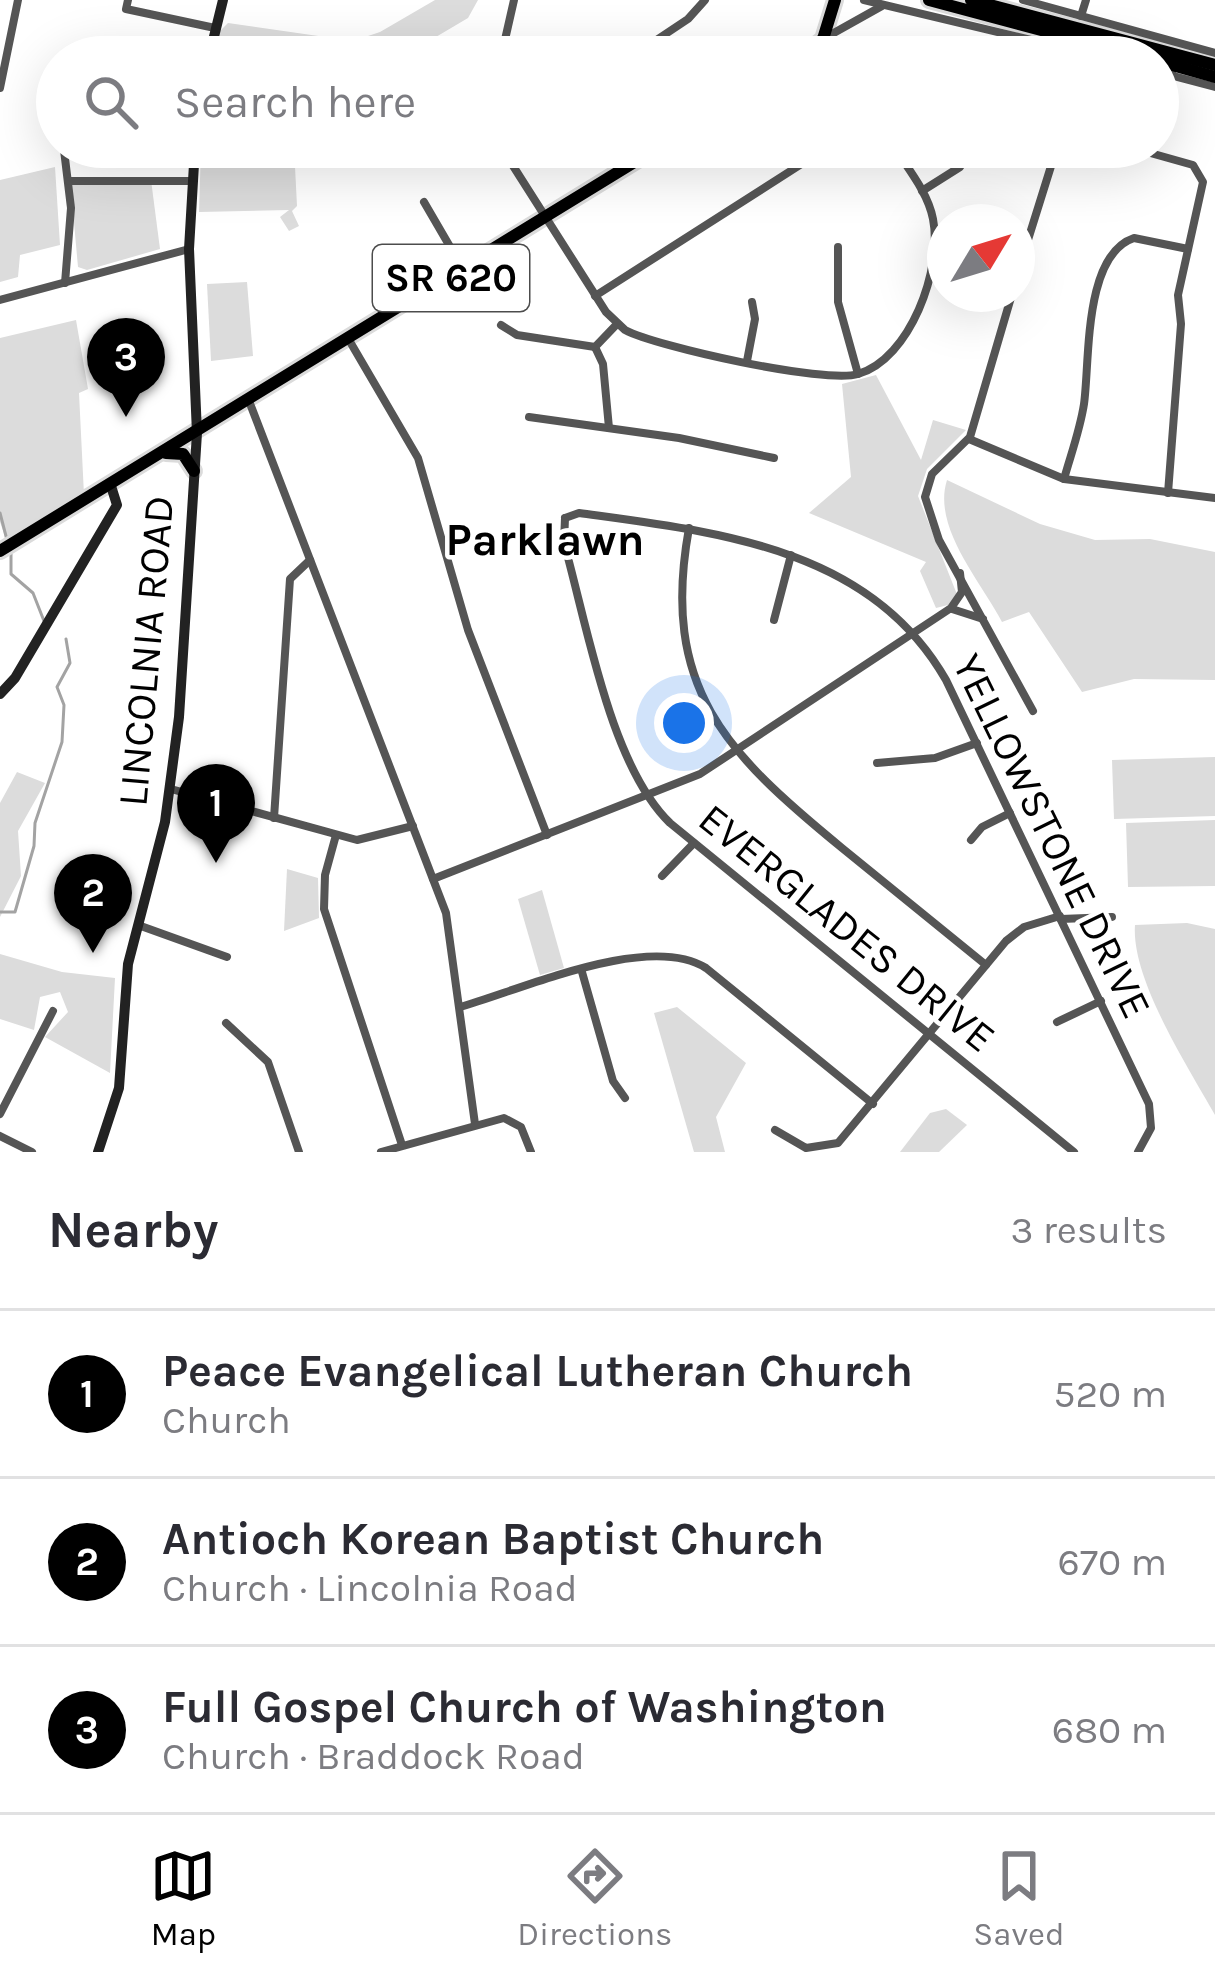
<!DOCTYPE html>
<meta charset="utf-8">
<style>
body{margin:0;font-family:Karla,sans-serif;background:#f7f7f7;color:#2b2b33}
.compass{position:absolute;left:927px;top:204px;width:108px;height:108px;border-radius:50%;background:#fff;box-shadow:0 12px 48px #0002;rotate:52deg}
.you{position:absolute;left:684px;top:723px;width:42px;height:42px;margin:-30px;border:9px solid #fff;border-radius:50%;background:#1a73e8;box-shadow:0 0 0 18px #1a73e833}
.badge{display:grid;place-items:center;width:78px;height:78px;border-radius:50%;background:#000;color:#fff;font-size:39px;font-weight:700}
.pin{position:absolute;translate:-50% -99px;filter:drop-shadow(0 3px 6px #0008)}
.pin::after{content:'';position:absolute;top:63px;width:42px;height:36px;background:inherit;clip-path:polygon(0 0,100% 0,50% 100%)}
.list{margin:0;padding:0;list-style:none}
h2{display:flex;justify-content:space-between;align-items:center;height:156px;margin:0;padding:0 48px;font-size:51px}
h2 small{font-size:39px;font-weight:400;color:#7c7c81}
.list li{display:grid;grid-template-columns:78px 1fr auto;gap:36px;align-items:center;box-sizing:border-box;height:168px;padding:0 48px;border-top:3px solid #e1e1e2}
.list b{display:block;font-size:45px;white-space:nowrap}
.list p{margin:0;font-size:39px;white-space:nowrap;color:#7c7c81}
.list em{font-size:39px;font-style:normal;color:#7c7c81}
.icon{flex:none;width:66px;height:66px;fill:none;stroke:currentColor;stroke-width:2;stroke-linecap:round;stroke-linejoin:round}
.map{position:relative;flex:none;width:1215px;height:1152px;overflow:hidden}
.search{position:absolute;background:#fff;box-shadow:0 12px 48px #0002;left:36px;right:36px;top:36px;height:132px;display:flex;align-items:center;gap:30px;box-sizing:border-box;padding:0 42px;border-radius:66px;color:#7c7c81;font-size:45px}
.sheet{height:660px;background:#fff}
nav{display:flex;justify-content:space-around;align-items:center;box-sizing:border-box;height:168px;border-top:3px solid #e1e1e2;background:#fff;font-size:33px;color:#7c7c81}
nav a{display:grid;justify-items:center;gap:6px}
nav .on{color:#000}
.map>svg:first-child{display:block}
.green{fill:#dcdcdc}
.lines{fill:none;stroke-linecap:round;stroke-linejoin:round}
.stream{stroke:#a3a3a3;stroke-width:3}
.primary-casing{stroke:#dbdbdb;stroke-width:18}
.street{stroke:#555;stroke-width:8}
.secondary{stroke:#222;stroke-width:10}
.primary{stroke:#000;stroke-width:12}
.labels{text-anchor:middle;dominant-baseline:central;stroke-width:9;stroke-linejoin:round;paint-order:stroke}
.shield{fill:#fff;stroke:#4c4c4c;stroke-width:3}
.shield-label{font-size:39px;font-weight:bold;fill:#000}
.street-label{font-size:42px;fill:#000;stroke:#fff}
.neighbourhood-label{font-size:45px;font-weight:bold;fill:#000;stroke:#fff}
</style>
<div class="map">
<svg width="1215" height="1152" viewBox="0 0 1215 1152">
<rect width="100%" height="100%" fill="#fff"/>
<!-- green -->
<g class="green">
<path d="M435,0H478L468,18L402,57H214L220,31L228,23L353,41L380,32Z"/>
<path d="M201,147H294L297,206L292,211L299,226L289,231L280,217L289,210L199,212Z"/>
<path d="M55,167L60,245L20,255L18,277L0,282V180Z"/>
<path d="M70,178L151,180L160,249L87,270L78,267Z"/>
<path d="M247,282L253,356L211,361L207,284Z"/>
<path d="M76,320L88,389L79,393L84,495L7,542L0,522V338Z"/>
<path d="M876,375L921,460L933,420L966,430L927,469L918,496L960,602L936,608L920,571L926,562L809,513L851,477L842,384Z"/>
<path d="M947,480L1040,524L1095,540L1150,539L1215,552V680L1134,679L1082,692L1029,612L1002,622C980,580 932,527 947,480Z"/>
<path d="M1215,757V816L1114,819L1112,760Z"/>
<path d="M17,772L45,783L18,831L21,876L0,917V803Z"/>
<path d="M1215,820V886L1128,887L1126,823Z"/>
<path d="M287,869L318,878L319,918L284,931Z"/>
<path d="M542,890L564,968L540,975L518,899Z"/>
<path d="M1187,923L1215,929V1115C1188,1067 1131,979 1135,925Z"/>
<path d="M0,954L62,972L115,978L110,1073L45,1037L68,1012L60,992L40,997L34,1030L0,1019Z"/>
<path d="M677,1007L746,1063L716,1117L725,1152H694L654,1013Z"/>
<path d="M946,1109L967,1125L939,1152H900L930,1113Z"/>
</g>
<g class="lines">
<!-- stream -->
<g class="stream">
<path d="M0,513L7,540"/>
<path d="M11,554V574L33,593L44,621"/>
<path d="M0,912H15L34,846L35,823L62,742L64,705L57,687L70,663L66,639"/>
</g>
<!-- primary casing -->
<g class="primary-casing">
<g id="primary">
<path d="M929,0L1143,57"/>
<path d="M971,0L1215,65"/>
<path d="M800,57L823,39L835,0"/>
<path d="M1158,61L1215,77"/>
<path d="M166,453L183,454L194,471"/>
<path d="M0,551L659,147"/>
</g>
</g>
<!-- street -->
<g class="street">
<path d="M128,0L126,9L215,28"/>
<path d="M864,0L1102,57"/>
<path d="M1023,0L1215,53"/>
<path d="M1081,16L1086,0"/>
<path d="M502,53L514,0"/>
<path d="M486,57L489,55"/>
<path d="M631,57L688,19L705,0"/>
<path d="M835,57L823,39L882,6"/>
<path d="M1158,72L1215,87"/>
<path d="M0,88L18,0"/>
<path d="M1158,124L1175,61"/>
<path d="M501,147L606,312L625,330C657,347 825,384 858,374C910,359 943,269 933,219C928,193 909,170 894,147"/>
<path d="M1129,147L1193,165L1203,182L1178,295L1181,324L1168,493"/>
<path d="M64,150L71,208L65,283"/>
<path d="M69,181H192"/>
<path d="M922,191L960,167L972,147"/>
<path d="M424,202L463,269"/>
<path d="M838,247V302L858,374"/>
<path d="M1017,275L1057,147"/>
<path d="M1012,294L970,437L932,474L925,497L939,540L1033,711"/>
<path d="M595,296L828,147"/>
<path d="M0,300L189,249"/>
<path d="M501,325L517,335L595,347"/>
<path d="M349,340L418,458L468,630L547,835"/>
<path d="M595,347L603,364L609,428"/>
<path d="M595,347L617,324"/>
<path d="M747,361L755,319L752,302"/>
<path d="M249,401L446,913L475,1124"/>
<path d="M529,417L679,438L774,458"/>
<path d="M969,439L1064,479L1215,498"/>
<path d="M1064,479C1071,454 1080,430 1084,404C1090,362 1083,255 1134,238L1188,249"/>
<path d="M565,518L579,513C717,532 870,547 946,680L1149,1104L1151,1128L1138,1152"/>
<path d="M565,518L564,543C587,624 610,765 670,823L1074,1152"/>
<path d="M689,528C660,688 726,753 842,848C890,887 938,926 986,965"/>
<path d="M952,609L983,619"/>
<path d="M774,620L791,555"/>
<path d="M877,763L935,758L977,743"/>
<path d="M171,789L357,840L413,826"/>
<path d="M274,818L290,579L310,560"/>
<path d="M336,835L325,875L324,909L402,1145"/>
<path d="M971,840L982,827L1010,813"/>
<path d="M662,876L694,843"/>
<path d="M433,879L700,774L951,608L962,592L960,573"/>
<path d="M1061,919L1112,917"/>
<path d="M138,925L227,957"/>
<path d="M582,972L613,1081L625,1098"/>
<path d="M460,1007C523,989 649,932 706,968L873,1104"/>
<path d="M1057,1022L1101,1001"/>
<path d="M226,1023L268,1062L299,1152"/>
<path d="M0,1114L53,1011"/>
<path d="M775,1130L806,1148L838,1143L1006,941L1024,927L1060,916"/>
<path d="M0,1136L32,1152"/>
<path d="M381,1152L504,1118L521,1127L531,1152"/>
</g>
<!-- secondary -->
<g class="secondary">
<path d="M209,57L223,0"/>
<path d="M0,694L15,678L117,505L111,486"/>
<path d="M98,1152L119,1088L128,964L165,822L179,717L197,433L189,249L195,147"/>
</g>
<!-- primary -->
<use href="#primary" class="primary"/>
</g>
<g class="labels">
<!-- shield labels -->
<rect class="shield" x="373" y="245" width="156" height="66" rx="9"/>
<g class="shield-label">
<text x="451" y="278">SR 620</text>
</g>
<!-- street labels -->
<g class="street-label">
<text transform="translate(146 651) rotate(-85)">LINCOLNIA ROAD</text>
<text transform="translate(1052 836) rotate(64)">YELLOWSTONE DRIVE</text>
<text transform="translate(847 928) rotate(39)">EVERGLADES DRIVE</text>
</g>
<!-- neighbourhood labels -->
<g class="neighbourhood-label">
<text x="545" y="540">Parklawn</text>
</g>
</g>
</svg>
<svg class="compass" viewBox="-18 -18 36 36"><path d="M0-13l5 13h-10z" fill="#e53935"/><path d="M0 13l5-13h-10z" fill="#7c7c81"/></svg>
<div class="you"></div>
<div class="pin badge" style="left:216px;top:863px">1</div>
<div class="pin badge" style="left:93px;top:953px">2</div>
<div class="pin badge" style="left:126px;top:417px">3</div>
<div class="search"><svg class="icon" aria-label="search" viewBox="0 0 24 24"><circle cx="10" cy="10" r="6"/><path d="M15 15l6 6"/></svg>Search here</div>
</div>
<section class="sheet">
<h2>Nearby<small>3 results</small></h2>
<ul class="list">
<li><span class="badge">1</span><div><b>Peace Evangelical Lutheran Church</b><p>Church</p></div><em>520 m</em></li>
<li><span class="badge">2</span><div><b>Antioch Korean Baptist Church</b><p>Church · Lincolnia Road</p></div><em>670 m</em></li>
<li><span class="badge">3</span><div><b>Full Gospel Church of Washington</b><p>Church · Braddock Road</p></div><em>680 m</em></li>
</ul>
</section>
<nav>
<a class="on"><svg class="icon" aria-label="map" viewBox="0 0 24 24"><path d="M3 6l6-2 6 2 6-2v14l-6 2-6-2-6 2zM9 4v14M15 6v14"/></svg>Map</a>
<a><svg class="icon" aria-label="directions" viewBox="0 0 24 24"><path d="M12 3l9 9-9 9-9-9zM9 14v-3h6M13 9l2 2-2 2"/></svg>Directions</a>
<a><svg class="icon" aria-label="saved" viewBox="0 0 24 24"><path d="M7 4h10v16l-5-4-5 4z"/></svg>Saved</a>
</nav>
